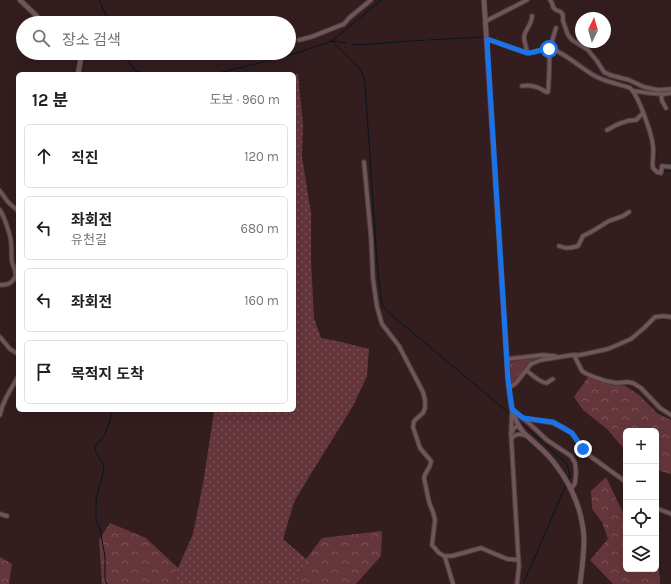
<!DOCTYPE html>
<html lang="ko">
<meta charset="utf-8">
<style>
body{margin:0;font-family:Karla,"Noto Sans KR",sans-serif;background:#f6f6f6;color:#202124}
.controls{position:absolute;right:12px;bottom:12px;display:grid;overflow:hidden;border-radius:6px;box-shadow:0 4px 16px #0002}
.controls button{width:36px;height:36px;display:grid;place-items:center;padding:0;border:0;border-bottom:1px solid #e0e0e0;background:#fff;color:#202124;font:20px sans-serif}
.compass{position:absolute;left:575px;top:12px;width:36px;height:36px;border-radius:50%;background:#fff;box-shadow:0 4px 16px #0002;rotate:5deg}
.stop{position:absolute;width:12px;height:12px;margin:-9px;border:3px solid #1a73e8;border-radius:50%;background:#fff}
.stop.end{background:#1a73e8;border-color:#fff;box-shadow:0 1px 4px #0008}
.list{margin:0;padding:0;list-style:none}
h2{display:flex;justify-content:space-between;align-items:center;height:52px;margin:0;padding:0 16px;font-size:17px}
h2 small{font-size:13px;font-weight:400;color:#757577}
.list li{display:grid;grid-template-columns:26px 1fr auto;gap:12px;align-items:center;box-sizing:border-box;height:64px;margin:0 8px 8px;padding:0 8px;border:1px solid #e0e0e0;border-radius:6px}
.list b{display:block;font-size:15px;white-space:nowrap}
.list p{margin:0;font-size:13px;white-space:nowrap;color:#757577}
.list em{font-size:13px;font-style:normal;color:#757577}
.icon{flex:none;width:22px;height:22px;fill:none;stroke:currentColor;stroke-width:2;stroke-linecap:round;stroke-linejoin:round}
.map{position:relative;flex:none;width:671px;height:584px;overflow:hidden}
.search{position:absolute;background:#fff;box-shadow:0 4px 16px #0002;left:16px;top:16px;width:280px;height:44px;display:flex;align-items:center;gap:10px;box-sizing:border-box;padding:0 14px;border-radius:22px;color:#757577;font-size:15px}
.panel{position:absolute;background:#fff;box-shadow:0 4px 16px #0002;left:16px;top:72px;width:280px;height:340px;border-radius:6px}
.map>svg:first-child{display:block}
.grass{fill:url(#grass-dots)}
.forest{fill:url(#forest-crowns)}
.park{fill:url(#park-tufts)}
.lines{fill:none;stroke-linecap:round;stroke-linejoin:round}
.stream{stroke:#00191d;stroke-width:1}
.street-casing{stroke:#4e3c3e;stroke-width:5.5}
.secondary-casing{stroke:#4e3c3e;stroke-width:6}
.street{stroke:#705658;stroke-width:3.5}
.secondary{stroke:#705658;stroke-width:4.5}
.route{stroke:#1a73e8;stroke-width:5}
</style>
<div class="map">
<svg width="671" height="584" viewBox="0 0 671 584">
<defs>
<pattern id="grass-dots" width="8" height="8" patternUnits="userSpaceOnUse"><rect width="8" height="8" fill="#64363c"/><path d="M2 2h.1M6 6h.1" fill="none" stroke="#7b5358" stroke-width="1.8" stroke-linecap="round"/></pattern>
<pattern id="forest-crowns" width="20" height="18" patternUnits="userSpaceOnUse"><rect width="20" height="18" fill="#64363c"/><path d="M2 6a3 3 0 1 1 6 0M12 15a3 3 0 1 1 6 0" fill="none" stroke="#7b5358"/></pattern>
<pattern id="park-tufts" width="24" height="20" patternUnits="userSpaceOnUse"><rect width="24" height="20" fill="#64363c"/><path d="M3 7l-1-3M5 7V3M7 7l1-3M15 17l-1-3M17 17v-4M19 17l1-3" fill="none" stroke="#7b5358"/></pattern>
</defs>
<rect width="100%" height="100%" fill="#331d1f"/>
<!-- grass -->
<path class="grass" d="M298,74L303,125L302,157L311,213V261L314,318L321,338L337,341L369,349L367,376L353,406L312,472L294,502L283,539L306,559L297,584H174L178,568L193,534L203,484L214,412L213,410H294V75Z"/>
<!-- forest -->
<g class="forest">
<path d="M588,377L616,380L639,395L658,414L671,420V474L660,471L656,468V431H626V450L624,449L607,429L583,410L574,397Z"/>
<path d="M606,477L626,519V569H656V564L658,566L660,578V584H613L590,560L608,539L602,522L592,509L591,491Z"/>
<path d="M110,523L146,538L178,568L174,584H102L99,540Z"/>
<path d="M382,531L381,556L356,584H296L306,559L322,538Z"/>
<path d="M0,557L12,564L9,584H0Z"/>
</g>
<!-- park -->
<path class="park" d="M537,357H544L545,358L532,362L513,383L511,385L510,362Z"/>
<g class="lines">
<!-- stream -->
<g class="stream">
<path d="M99,0L110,23"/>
<path d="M429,40L483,37"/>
<path d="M332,41L359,68L363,74L365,83L377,262L382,305L388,312L510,414"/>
<path d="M332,41L346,43"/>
<path d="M352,44L359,45L424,40"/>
<path d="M123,53L125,57L136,71L148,74"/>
<path d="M214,74L287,56L332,41L381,0"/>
<path d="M627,85L634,89"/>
<path d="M654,140L656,153L655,167L659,170"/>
<path d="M664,170L671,171"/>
<path d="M519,421L567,464L570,476L568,481"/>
<path d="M524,582L566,485"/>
<path d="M107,584L105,579V557L100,529L96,520V499L102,478L104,466L95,450L96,445L104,436L109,424L113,410"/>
</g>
<!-- street casing -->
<g class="street-casing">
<g id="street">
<path d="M550,0L552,3L553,7L556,10L561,12L563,15V21L568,35L572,40L588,50L597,61L604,72L610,75L629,80L644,87L658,90L671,89"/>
<path d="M486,21L527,0"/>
<path d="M299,40L311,37L344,24L349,18L371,0"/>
<path d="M487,40H490L527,53C535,53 543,47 551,49C563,51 583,70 595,76C606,82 619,84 630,88C639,96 652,135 653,146C654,154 652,161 653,168L657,172L661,173L662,166L671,167"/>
<path d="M546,49L547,46L552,41L556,28"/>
<path d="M527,53C527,47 524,43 524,37C525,29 532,25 532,16"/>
<path d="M522,86C531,84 539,87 546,92H548C549,87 548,83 549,79C549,69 550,59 549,49"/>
<path d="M633,91C645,92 659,96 671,93"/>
<path d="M661,94L662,101L666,108"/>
<path d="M607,130C616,125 625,120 636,120L643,113"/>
<path d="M364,162L371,237L373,279L377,307L382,324L399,346L423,392L425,400V408L423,413L414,421L413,427L420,448L431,461C431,468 425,471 424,478L429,502L433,512L435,520L432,545L439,553L444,556H452L481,548L507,559L518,560"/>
<path d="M0,191L8,202L18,211"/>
<path d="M0,210C4,216 11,236 11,243C12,249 11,255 12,262C13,266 17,272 15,277C12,284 7,285 0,285"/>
<path d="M559,246C566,249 571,248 578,246L583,236L591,232L609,221L623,216L629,212"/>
<path d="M0,337L10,349L18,354"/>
<path d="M574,355H580L608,349L631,339L644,328L655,317L663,316L671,317"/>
<path d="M507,359L543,355L555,356"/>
<path d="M526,370C531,374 540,383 547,383C548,382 551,380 553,379"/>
<path d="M509,388L516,383L531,364L541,360L572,355H574L582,371L585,373L594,377L606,381L616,383L627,382L633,383L641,388L660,408L671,415"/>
<path d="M512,409L531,425L547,440L571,456L575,463L576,472L575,483L571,489"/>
<path d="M0,415C3,400 11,389 18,377"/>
<path d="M523,418L553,423L572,433L583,449L590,456L626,482"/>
<path d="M511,433L512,411"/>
<path d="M512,438C516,433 521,434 527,436"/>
<path d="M656,508L671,514"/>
<path d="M0,514L7,516"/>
<path d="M445,557L453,584"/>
<path d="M517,584L519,566L518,552L511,434L514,428L519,425"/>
</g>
</g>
<!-- secondary casing -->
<g class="secondary-casing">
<g id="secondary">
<path d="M20,0L44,23"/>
<path d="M484,0L508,379C510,398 511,418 524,433C528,437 532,440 536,444C544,451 552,459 558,468C573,488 583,514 584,539C584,554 582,569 580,584"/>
<path d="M76,53L81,58L78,74"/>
</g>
</g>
<!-- street -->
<use href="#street" class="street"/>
<!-- secondary -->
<use href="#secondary" class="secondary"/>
</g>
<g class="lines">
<!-- route -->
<path class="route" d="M549,49C541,49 535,53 527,53L490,40H487L508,379L512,409L523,418L553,422L562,427L572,433L583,449"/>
</g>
</svg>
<div class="controls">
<button>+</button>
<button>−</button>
<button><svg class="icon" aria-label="locate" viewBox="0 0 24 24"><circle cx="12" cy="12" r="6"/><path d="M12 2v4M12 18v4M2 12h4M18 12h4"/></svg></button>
<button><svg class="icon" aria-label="layers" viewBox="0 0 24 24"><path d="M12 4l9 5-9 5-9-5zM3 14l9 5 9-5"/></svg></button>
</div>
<svg class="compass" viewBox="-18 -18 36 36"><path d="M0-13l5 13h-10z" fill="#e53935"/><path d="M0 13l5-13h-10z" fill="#757577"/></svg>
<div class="stop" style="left:549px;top:49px"></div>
<div class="stop end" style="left:583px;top:449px"></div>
<div class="search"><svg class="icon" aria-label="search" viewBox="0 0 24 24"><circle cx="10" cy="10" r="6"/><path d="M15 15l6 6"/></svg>장소 검색</div>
<section class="panel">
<h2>12 분<small>도보 · 960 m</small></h2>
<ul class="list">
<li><svg class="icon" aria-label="ahead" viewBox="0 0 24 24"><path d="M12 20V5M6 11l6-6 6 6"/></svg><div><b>직진</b></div><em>120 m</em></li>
<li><svg class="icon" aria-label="left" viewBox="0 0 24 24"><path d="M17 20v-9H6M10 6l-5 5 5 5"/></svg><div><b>좌회전</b><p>유천길</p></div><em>680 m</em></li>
<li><svg class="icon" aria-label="left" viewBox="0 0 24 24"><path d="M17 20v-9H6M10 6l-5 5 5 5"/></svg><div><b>좌회전</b></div><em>160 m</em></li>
<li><svg class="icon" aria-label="arrive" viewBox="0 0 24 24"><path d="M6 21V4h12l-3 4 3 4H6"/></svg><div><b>목적지 도착</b></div></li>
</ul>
</section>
</div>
